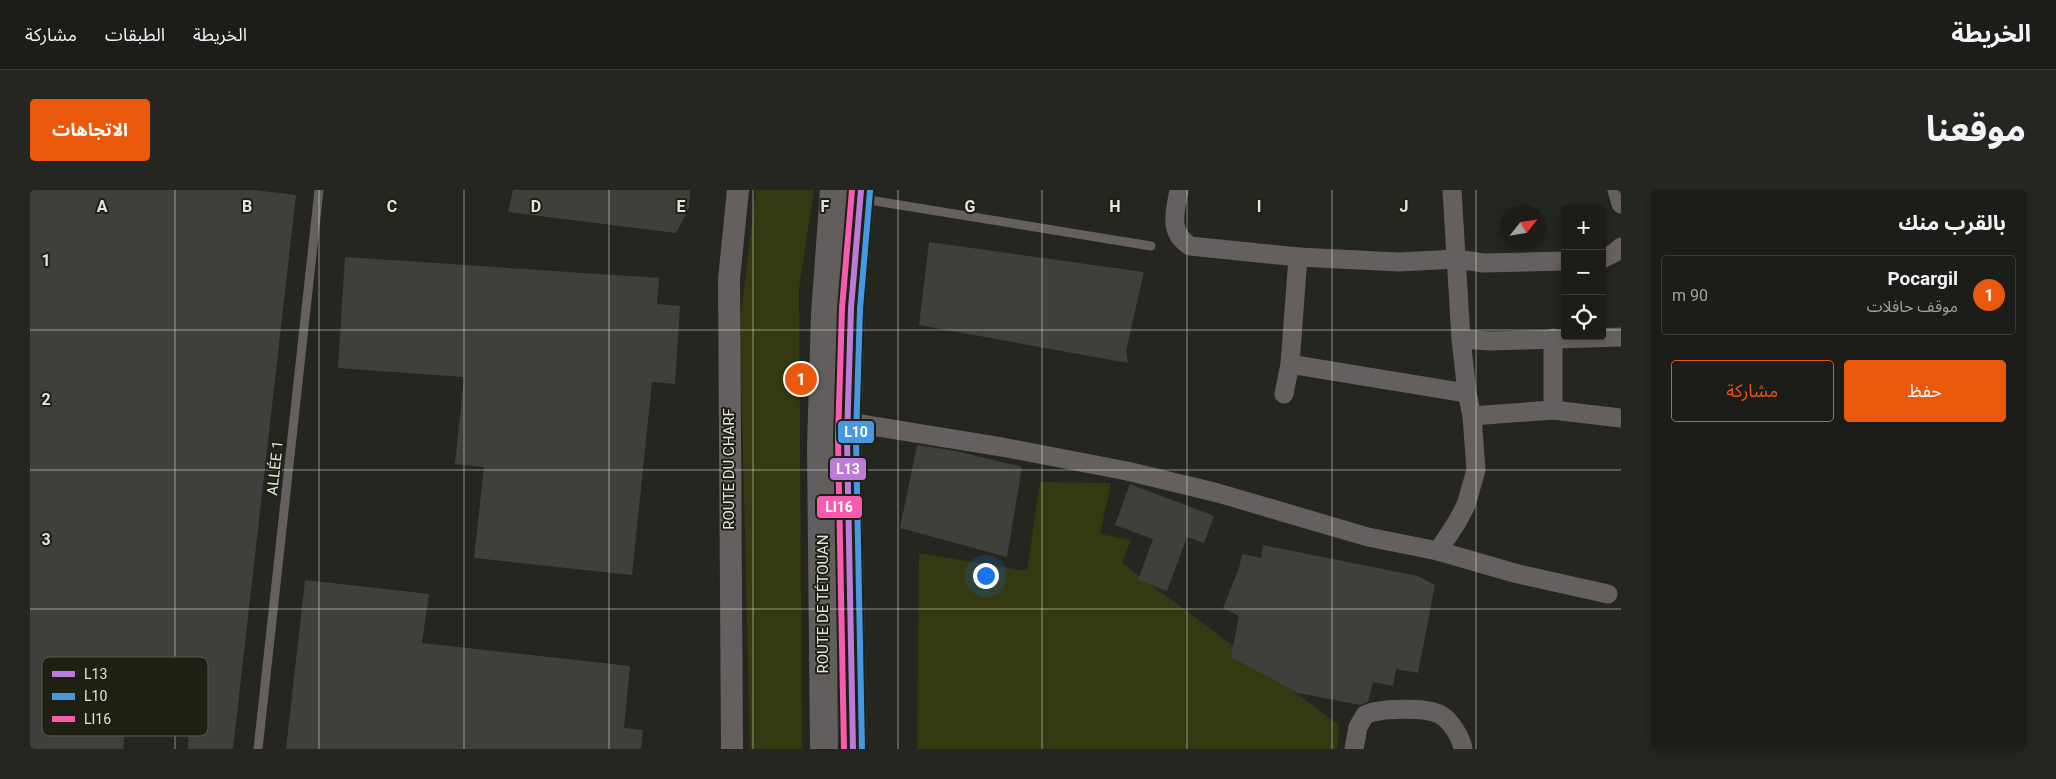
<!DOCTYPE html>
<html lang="ar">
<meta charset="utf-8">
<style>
body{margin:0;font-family:Roboto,"Noto Sans Arabic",sans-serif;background:#252521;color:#f1f3f6;direction:rtl}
.controls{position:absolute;right:15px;top:15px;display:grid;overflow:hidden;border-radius:5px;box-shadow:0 2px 8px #0003}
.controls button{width:45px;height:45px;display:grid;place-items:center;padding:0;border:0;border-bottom:1px solid #3a3a37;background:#1c1c18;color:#f1f3f6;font:25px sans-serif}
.compass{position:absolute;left:1471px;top:15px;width:45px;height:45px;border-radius:50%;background:#1c1c18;box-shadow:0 2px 8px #0003;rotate:60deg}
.you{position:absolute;left:955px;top:385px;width:18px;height:18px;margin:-12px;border:4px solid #fff;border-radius:50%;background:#1a73e8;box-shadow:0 0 0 8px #1a73e833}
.badge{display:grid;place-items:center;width:32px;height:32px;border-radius:50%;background:#ea580c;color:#fff;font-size:16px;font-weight:700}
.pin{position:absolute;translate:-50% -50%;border:2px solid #fff;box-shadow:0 1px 5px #0006}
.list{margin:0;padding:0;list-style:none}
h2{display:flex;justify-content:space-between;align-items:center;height:65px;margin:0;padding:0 20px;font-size:21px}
h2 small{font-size:16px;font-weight:400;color:#a0a1a2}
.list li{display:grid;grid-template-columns:32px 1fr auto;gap:15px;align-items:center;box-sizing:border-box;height:80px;margin:0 10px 10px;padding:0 10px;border:1px solid #3a3a37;border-radius:5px}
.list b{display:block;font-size:19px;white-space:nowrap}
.list p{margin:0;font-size:16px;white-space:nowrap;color:#a0a1a2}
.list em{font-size:16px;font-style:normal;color:#a0a1a2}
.actions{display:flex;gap:10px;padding:15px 20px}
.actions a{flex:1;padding:11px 0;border:1px solid #ea580c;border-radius:5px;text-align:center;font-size:18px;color:#ea580c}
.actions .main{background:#ea580c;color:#fff}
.icon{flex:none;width:28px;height:28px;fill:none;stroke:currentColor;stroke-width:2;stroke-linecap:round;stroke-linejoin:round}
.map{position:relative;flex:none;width:1591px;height:559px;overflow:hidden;direction:ltr;border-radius:5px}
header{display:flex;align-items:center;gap:30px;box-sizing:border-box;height:70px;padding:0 25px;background:#1c1c18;border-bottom:1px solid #3a3a37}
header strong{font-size:24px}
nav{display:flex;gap:28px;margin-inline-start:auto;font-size:18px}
.intro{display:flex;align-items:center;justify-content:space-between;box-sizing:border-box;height:120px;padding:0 30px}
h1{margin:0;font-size:35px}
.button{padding:12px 22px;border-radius:5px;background:#ea580c;color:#fff;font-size:18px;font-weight:700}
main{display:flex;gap:30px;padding:0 30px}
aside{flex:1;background:#1c1c18;border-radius:5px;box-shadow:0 2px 8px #0003}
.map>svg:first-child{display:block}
.green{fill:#343911}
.building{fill:#3f403b}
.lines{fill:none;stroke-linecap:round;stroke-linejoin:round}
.service{stroke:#665f60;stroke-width:9}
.minor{stroke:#665f60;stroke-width:19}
.tertiary{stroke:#665f60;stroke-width:22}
.trunk{stroke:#635e5e;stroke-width:28}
.bus-1-casing{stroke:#1d2013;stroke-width:10}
.bus-2-casing{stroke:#1d2013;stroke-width:10}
.bus-3-casing{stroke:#1d2013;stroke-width:10}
.bus-1{stroke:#bd7bd9;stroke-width:6}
.bus-2{stroke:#4699e1;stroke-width:6}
.bus-3{stroke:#f75aaf;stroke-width:6}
.grid{fill:none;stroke:#e3e5dc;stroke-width:1;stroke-opacity:0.55}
.labels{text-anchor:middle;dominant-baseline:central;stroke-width:4;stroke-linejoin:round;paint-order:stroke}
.street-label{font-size:15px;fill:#e3e5dc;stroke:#1d2013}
.key{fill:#1d2013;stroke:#585b4f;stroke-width:1}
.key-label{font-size:14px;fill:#e3e5dc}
.grid-label{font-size:16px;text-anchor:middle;font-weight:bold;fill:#e3e5dc;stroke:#1d2013;stroke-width:4;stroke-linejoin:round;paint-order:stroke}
.line-badge{stroke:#1d2013;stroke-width:2}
.badge-label{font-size:14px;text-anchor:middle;font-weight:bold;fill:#fff}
</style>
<header>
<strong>الخريطة</strong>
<nav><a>الخريطة</a><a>الطبقات</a><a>مشاركة</a></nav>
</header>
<div class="intro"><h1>موقعنا</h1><a class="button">الاتجاهات</a></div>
<main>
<aside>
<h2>بالقرب منك<small></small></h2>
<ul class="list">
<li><span class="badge">1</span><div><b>Pocargil</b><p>موقف حافلات</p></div><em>90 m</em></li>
</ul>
<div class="actions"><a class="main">حفظ</a><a>مشاركة</a></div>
</aside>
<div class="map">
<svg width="1591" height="559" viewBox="0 0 1591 559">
<rect width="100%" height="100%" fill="#252620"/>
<!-- green -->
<g class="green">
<path d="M726,0H784L769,98L772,559H720L710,132Z"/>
<path d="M1010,292L1081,293L1070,344L1101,350L1092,373L1309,535L1307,559H887L889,363L997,381Z"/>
</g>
<!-- building -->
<g class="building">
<path d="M0,0H223L266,5L203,559H158L159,523L99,507L93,559H0Z"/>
<path d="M483,0H660L659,18L646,43L478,22Z"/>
<path d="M899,52L1114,82L1096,161L1098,173L889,135Z"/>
<path d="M315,67L629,88L627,114L650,116L645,194L622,192L602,385L444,368L454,277L425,274L434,187L308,178Z"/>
<path d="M887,255L926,261L992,277L977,367L870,338Z"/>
<path d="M1100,294L1184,326L1174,353L1157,347L1137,401L1108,390L1123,349L1085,335Z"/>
<path d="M1233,355L1388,386L1405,395L1388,483L1366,479L1363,496L1343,492L1338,512L1330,515L1268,503L1201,467L1209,426L1193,418L1209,378L1212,364L1231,368Z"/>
<path d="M275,390L399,404L392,453L600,476L594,538L613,540L611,559H256Z"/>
</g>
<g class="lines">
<!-- service -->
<g class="service">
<path d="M833,9L1121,56"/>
<path d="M228,559L289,0"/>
</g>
<!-- minor -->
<g class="minor">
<path d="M1149,0C1145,23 1138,42 1160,56L1268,67"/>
<path d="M1587,0L1591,14"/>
<path d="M1572,69L1584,63L1591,57"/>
<path d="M1523,148V220"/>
<path d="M1431,149L1461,151L1591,147"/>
<path d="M1260,174L1437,203"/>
<path d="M1254,204L1260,174L1268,67L1369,72L1427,69L1453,73L1535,71"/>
<path d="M1442,226L1523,220L1591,228"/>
<path d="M818,232L972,257L1097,281L1188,303L1338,347L1408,361L1488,384L1578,404"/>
<path d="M1408,361L1427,332L1436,315L1446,280L1442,226L1437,203L1431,149L1422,0"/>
<path d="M1324,559L1328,537L1335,525C1349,518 1395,517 1409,524C1420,529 1431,547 1433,559"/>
</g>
<!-- tertiary -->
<path class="tertiary" d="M702,559L699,89L708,0"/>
<!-- trunk -->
<g class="trunk">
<path d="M794,559L791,257L795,125L804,0"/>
<path d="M823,559L817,248L821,118L831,0"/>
</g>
<!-- bus-1 casing -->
<g class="bus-1-casing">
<path id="bus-1" d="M823,559L817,248L821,118L831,0"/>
</g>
<!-- bus-2 casing -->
<g class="bus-2-casing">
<path id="bus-2" d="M832,559L826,248L830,119L840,1"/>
</g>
<!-- bus-3 casing -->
<g class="bus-3-casing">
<path id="bus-3" d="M814,559L808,248L812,118L822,0"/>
</g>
<!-- bus-1 -->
<use href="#bus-1" class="bus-1"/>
<!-- bus-2 -->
<use href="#bus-2" class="bus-2"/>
<!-- bus-3 -->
<use href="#bus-3" class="bus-3"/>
</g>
<!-- grid -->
<path class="grid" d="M145,0V559M289,0V559M434,0V559M579,0V559M723,0V559M868,0V559M1012,0V559M1157,0V559M1302,0V559M1446,0V559M0,140H1535M1572,140H1591M0,280H1591M0,419H1591"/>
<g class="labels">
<!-- street labels -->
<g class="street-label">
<text transform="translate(245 278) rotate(-84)">ALLÉE 1</text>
<text transform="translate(699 279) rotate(-90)">ROUTE DU CHARF</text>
<text transform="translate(793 414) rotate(-90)">ROUTE DE TÉTOUAN</text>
</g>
</g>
<!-- legend -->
<rect x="12" y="467" width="166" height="79" rx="8" class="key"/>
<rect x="22" y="481" width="23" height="6" fill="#bd7bd9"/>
<rect x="22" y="503" width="23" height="7" fill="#4699e1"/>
<rect x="22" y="526" width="23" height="6" fill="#f75aaf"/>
<g class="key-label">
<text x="54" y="489">L13</text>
<text x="54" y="511">L10</text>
<text x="54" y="534">LI16</text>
</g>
<g class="grid-label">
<text x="72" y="22">A</text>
<text x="217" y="22">B</text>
<text x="362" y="22">C</text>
<text x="506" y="22">D</text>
<text x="651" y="22">E</text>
<text x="795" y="22">F</text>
<text x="940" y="22">G</text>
<text x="1085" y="22">H</text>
<text x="1229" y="22">I</text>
<text x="1374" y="22">J</text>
<text x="16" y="76">1</text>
<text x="16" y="215">2</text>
<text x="16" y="355">3</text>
</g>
<g class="line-badge">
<rect x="807" y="230" width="38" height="24" rx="5" fill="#4699e1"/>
<rect x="799" y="267" width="38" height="24" rx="5" fill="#bd7bd9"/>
<rect x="786" y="305" width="47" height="24" rx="5" fill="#f75aaf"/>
</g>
<g class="badge-label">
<text x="826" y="247">L10</text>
<text x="818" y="284">L13</text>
<text x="809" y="322">LI16</text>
</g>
</svg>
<div class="controls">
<button>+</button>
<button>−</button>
<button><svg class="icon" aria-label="locate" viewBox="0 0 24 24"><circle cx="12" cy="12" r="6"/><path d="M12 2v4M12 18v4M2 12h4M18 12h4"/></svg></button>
</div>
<svg class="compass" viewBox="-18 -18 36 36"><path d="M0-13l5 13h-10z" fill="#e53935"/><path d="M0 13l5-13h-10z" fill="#a0a1a2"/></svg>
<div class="you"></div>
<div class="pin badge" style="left:771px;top:189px">1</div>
</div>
</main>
